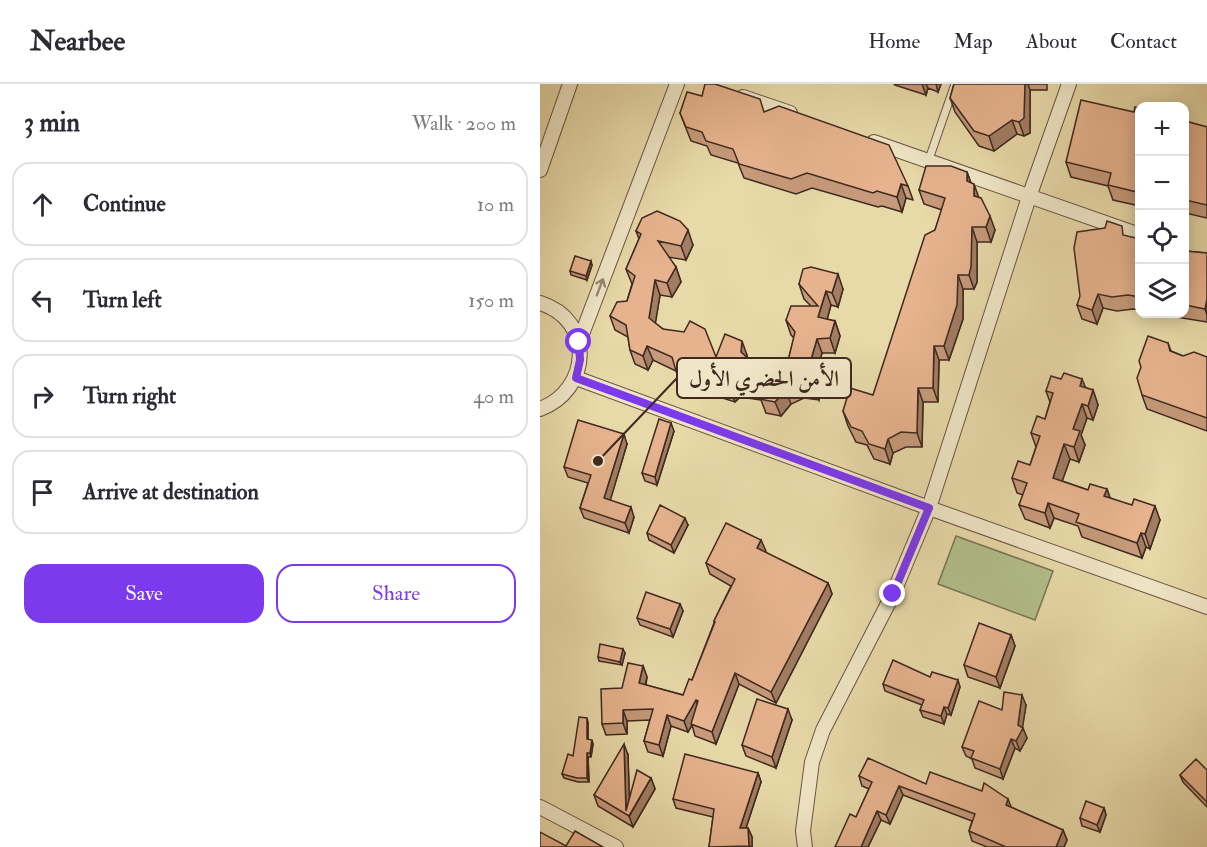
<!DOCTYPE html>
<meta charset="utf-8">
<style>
body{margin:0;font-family:"IM FELL Double Pica",Amiri,serif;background:#f7f7f7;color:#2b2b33}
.controls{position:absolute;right:18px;top:18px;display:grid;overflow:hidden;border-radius:12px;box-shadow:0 3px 15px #0003}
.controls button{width:54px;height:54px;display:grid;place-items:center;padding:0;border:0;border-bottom:2px solid #e1e1e2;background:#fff;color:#2b2b33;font:30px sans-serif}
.stop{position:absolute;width:18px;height:18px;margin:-14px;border:4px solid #7c3aed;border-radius:50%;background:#fff}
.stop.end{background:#7c3aed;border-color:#fff;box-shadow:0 2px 6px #0008}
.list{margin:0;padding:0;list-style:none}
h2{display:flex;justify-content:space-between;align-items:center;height:78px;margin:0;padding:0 24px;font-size:26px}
h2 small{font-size:20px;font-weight:400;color:#7c7c81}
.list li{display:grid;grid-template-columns:39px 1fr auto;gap:18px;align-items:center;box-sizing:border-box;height:84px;margin:0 12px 12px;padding:0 12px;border:2px solid #e1e1e2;border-radius:18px}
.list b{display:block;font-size:22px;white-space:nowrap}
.list em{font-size:20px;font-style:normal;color:#7c7c81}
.actions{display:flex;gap:12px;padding:18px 24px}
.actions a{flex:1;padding:14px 0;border:2px solid #7c3aed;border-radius:18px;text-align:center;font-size:21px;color:#7c3aed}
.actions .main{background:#7c3aed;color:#fff}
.icon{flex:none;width:33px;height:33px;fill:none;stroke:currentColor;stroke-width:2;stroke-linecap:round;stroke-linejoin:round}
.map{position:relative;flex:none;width:667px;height:763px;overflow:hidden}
header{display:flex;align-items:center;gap:36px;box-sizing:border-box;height:84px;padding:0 30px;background:#fff;border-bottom:2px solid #e1e1e2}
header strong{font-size:28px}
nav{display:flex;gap:33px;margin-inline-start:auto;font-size:21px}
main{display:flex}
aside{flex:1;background:#fff}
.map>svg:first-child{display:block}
.pitch{fill:#b2c08b;stroke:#787454;stroke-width:1.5}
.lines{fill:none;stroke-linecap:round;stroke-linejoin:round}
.lane-casing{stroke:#685541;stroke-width:9}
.street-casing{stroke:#685541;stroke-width:16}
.lane{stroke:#f0e6c7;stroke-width:7}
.street{stroke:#f0e6c7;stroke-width:14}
.wall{fill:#c69a7a;stroke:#3e291e;stroke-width:1.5}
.shaded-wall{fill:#a17d63;stroke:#3e291e;stroke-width:1.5}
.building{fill:#e6b38e;stroke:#3e291e;stroke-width:1.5}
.oneway{stroke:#978872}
.route{stroke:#7c3aed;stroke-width:8}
.leader{fill:none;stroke:#3e291e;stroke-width:2}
.callout-dot{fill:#3e291e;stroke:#f0e6c7;stroke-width:2}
.callout{fill:#f0e6c7;stroke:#3e291e;stroke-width:2}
.callout-label{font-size:22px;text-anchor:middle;font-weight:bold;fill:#3e291e}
</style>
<header>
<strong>Nearbee</strong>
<nav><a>Home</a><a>Map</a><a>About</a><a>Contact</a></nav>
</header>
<main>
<aside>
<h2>3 min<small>Walk · 200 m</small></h2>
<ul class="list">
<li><svg class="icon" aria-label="ahead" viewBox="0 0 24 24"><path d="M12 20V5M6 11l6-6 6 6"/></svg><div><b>Continue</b></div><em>10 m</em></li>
<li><svg class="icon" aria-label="left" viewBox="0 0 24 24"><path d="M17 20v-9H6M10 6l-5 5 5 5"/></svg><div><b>Turn left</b></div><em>150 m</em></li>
<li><svg class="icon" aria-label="right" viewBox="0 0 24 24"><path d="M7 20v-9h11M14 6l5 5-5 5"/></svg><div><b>Turn right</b></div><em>40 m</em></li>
<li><svg class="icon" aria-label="arrive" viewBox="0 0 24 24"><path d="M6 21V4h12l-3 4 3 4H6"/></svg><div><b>Arrive at destination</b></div></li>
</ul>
<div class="actions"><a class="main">Save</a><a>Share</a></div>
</aside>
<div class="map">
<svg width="667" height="763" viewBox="0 0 667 763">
<rect width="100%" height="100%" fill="#e8d9a9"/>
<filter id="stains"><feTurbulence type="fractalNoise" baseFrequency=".00333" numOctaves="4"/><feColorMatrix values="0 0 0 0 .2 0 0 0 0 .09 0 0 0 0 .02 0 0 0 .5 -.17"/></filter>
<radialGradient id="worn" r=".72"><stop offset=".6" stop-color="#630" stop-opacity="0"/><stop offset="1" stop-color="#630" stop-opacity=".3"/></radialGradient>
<!-- pitch -->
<path class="pitch" d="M416,452L513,487L495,536L398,500Z"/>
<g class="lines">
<!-- lane casing -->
<g class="lane-casing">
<path id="lane" d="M388,78L415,0"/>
</g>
<!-- street casing -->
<g class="street-casing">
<g id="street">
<path d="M203,13L250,29"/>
<path d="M334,58L600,151"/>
<path d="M0,86L30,0"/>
<path d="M0,219C55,236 51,306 0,325"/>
<path d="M39,258L137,0"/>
<path d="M36,294L389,424L667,523"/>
<path d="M0,723L76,763"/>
<path d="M265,763L263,747L272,678L283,646L353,510L389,424L489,113L529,0"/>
</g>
</g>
<!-- lane -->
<use href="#lane" class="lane"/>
<!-- street -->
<use href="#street" class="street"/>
</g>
<!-- wall -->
<g class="wall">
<path d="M354,0H401L398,8L388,4L386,11L355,1Z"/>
<path d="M414,0H507V6H490V49L484,52L477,50L454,67L439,62L415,28L410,14Z"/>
<path d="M162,12L224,28L368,102L373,116L366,114L362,128L342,122L338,123L272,104L256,110L204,94L198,79L171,71L167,62L151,57L140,29Z"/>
<path d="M600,24V122L573,116L568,102L531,93L526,78Z"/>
<path d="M645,37L667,43V134L645,129Z"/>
<path d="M427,88L431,99L455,146L451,158H437V198L434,205H423V235L409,276H399L398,318H383L382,363H366L353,369L350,380L334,375L327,361L316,358L308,342L303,327L333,311L395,146L402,126L384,120L379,106Z"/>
<path d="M96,147L153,161L146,176L128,173L136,183L141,198L132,213L120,211L115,239L123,245L176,273L207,271V273L210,276L241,291L248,277L254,254L251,251L246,236L271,222L264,215L259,200L303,205L298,223L291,221L287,235L295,237L300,252L295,269H282L277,287L282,299L279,316L264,314L251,320L241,332L226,329L221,316L200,313L195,318L141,301L136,287L113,276L108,286L95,280L90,266L88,253L75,246L70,232L87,217L92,200L86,185L99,155Z"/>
<path d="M585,152L600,155V226L593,225L577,227L563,224L557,240L542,235L537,221Z"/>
<path d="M645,167L667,169V238L618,230H645Z"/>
<path d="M52,181L47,196L31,191L30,187Z"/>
<path d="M628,259L631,267L643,272L667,273V347L607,325L602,311Z"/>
<path d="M521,295L553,306L558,321L553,336L547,334L541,351L545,361L539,378L530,375L522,397L548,406L567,405L570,414L620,436L610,465L606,463L602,474L542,453L538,442L514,434L510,444L485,435L479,421L483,411L477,409L472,394L490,381L496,363L491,349L505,335L510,318L506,307Z"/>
<path d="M134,347L117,401L105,397L102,389Z"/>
<path d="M87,360L70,416L94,433L89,449L44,434L40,424L48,399L28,393L24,383Z"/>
<path d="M148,441L134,469L109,456L107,449Z"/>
<path d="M221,456L225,468L288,499L292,510L236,619L199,600L176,660L155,652L152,641L148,648L131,642L123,672L108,668L104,657L110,636L87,637V650L66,651L62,640L82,604L103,582L107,593L106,601L143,611L152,596L174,539V537L191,502L170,490L166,479Z"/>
<path d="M140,520L143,527L133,553L100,541L97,534Z"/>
<path d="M471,551L475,562L460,604L428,593L424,581Z"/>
<path d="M85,569L82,581L59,577L58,573Z"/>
<path d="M390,593L420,603L411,631L407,630L404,640L383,633L380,626L382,621L345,607L343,600Z"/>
<path d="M486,621L482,644L487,654L480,667L475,664L463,695L435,684L432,675L426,672L422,663L462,626Z"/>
<path d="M252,636L236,684L206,672L202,661Z"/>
<path d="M48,638V656L53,660L51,673H48L49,698H38L24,694L22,690L33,672Z"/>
<path d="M88,671L89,715L111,694L115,705L93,743L58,722L54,711Z"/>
<path d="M667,686V723L643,698L640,691Z"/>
<path d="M218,689L221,698L206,744H208L212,753V763H169L173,733L136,724L133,715Z"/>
<path d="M319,692L386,700L471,723L523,746L527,756L524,763H447L432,757L429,747L432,737L363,711L350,740L341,736L328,763H295L316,733L329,705L322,702Z"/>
<path d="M564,724L566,731L560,748L542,742L540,734Z"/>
</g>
<!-- shaded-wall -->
<g class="shaded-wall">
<path d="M382,0H386L388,4L386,11Z"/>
<path d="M396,0H401L398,8Z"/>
<path d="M485,0H488L490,6V49L484,52L479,38Z"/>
<path d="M472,36L477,50L454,67L449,52Z"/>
<path d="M427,88L432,102L427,97Z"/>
<path d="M361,100L366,114L362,128L357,113Z"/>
<path d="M434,100L439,114L434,112Z"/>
<path d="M450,132L455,146L451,158L446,143Z"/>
<path d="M432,143L437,158V198L434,205L429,191Z"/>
<path d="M148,146L153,161L146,176L141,162Z"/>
<path d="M51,177L52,181L47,196L46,192Z"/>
<path d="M136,183L141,198L132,213L127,199Z"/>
<path d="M298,190L303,205L298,223L292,209Z"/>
<path d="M418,191L423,205V235L409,276L404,262Z"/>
<path d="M115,196L120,211L114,248L109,234Z"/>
<path d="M286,207L291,221L284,247L278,233Z"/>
<path d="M558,210L563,224L557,240L552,226Z"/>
<path d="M667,215V231L665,225Z"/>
<path d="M295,237L300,252L295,269L290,254Z"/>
<path d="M277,255L282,269L277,287L282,299L279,316L274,302L270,279Z"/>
<path d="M202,257L207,271L206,282L201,268Z"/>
<path d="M107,262L113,276L108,286L103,272Z"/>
<path d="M394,262L399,276L398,318L393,304Z"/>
<path d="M542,295L548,309L540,302Z"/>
<path d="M195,298L200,313L195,318L189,304Z"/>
<path d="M378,304L383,318L382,363L377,349Z"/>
<path d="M246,306L251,320L241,332L235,318Z"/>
<path d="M553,306L558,321L553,336L548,322Z"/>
<path d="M542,320L547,334L541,351L545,361L539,378L534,363L533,345Z"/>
<path d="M131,339L134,347L117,401L115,393Z"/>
<path d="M84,350L87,360L68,424L64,414Z"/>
<path d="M348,355L353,369L350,380L345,365Z"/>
<path d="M524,360L530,375L518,409L513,394Z"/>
<path d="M567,405L572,420L564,412Z"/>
<path d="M508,419L514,434L510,444L505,429Z"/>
<path d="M615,422L620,436L610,465L605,450Z"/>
<path d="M91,423L94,433L89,449L85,439Z"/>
<path d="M145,434L148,441L134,469L131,461Z"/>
<path d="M601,449L606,463L602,474L597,459Z"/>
<path d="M221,456L226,467L222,475L217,464Z"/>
<path d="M288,499L292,510L236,619L231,608Z"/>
<path d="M140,520L143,527L133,553L130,545Z"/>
<path d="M471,551L475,562L460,604L456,593Z"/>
<path d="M83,565L85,569L82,581L80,578Z"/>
<path d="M103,582L107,593L103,610L99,599Z"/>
<path d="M195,589L199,600L176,660L172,648Z"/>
<path d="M418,596L420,603L411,631L408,624Z"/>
<path d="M482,611L486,621L482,647L483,644L487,654L480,667L476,657Z"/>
<path d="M156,616L160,628L148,648L144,637Z"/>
<path d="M404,623L407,630L404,640L401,632Z"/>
<path d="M248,625L252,636L236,684L232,673Z"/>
<path d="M83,626L87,637V650L83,639Z"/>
<path d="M127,631L131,642L123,672L119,661Z"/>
<path d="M47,634L48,638V659L47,655Z"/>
<path d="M471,655L475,664L463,695L460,685Z"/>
<path d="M52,656L53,660L51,673L50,669Z"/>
<path d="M84,660L88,671L90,731L111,694L115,705L93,743L89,732L86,727Z"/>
<path d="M47,669L48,673L49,698L47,694Z"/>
<path d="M218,689L221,698L203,753L200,744Z"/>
<path d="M359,702L363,711L350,740L346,731Z"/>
<path d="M468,715L472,725L466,721Z"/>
<path d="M564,724L566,731L560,748L557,741Z"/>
<path d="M337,727L341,736L328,763H321Z"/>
<path d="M208,744L212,753V763L209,762Z"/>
<path d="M523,746L527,756L524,763H516Z"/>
</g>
<!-- building -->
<g class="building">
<path d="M165,0H175L220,15L224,28L239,22L349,61L368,102L361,100L357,113L337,107L333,109L267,89L251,95L199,80L193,65L166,57L162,48L146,43L140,29L147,8L162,12Z"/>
<path d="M414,0H485L484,34L479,38L472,36L449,52L434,47L410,14Z"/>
<path d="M541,16L594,28L595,23L600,24V105H598L597,108L568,101L571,89L526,78Z"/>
<path d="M645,37L667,43V121L645,116Z"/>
<path d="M386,82H411L427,88V97L434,100V112L441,114L450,132L446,143H432L431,183L429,191H418L417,221L404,262H394L393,304H378L377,349L361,348L348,355L345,365L329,360L322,347L311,343L303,327L310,304L333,311L385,151L395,146L405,114L379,106Z"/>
<path d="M117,127L140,137L148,146L141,162L118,157L136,183L127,199L115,196L109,234L123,245L144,248L150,237L165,245L176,273L185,250L202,257L201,268L210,276L241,291L248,277L255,248L246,236L251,222H278L259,200L263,185L271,183L298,190L292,209L286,207L278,233L295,237L290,254L277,255L270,279L277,284L274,302L259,300L246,306L235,318L220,315L222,303L195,298L189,304L136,287L132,273L107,262L103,272L90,266L86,241L70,232L77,218L87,217L95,192L86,185L101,150L96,147L102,134Z"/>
<path d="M567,137L582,142L583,151L600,155V213L588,211L572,213L558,210L552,226L537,221L540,212L534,164L537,148L565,144Z"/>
<path d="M645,167L667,169V215L665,225L645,221Z"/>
<path d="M35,172L51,177L46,192L30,187Z"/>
<path d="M608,252L628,259L630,267L643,272L654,268L667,273V334L602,311L597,294L601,283L599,277Z"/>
<path d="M524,289L542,295L540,302L553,306L548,322L542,320L533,345L540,347L534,363L524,360L513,394L548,406L550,400L567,405L564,412L592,421L594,415L615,422L605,450L601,449L597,459L536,438L539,430L508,419L505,429L479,421L487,399L472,394L478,377L490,381L500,352L491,349L497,332L505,335L513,309L506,307L511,292L521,295Z"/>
<path d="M119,335L131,339L115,393L102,389Z"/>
<path d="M38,336L84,350L64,414L91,423L85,439L40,424L51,391L24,383Z"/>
<path d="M120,421L145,434L131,461L107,449Z"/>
<path d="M186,439L221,456L217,464L288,499L231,608L195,589L172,648L151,640L158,617L156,616L144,637L127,631L119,661L104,657L113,625L83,626V639L62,640L61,605L82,604L88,579L103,582L99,599L143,611L149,595L152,596L175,538L174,537L195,495L166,479Z"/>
<path d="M106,508L140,520L130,545L97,534Z"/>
<path d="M439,539L471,551L456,593L424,581Z"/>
<path d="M60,560L83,565L80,578L58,573Z"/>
<path d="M353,576L390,593L392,588L418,596L408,624L404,623L401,632L380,626L384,616L343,600Z"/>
<path d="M464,608L482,611L478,641L483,644L476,657L471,655L460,685L431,674L434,667L422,663L439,617L462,626Z"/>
<path d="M217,615L248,625L232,673L202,661Z"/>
<path d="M39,633L47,634V655L52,656L50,669H47V694H37L22,690L28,670L33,672Z"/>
<path d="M84,660L86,727L97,686L111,694L89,732L54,711Z"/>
<path d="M145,670L218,689L200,744H208L209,762L169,763L174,725L133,715Z"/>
<path d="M328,674L386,700L390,688L442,707L444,699L468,715L466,721L523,746L516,763H466L429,747L435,730L359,702L346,731L337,727L321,763H295L310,730L316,733L332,698L319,692Z"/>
<path d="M656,675L667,686V718L640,691Z"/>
<path d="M546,717L564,724L557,741L540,734Z"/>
<path d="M35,747L63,763H0V748L26,762Z"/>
</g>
<!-- one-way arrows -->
<defs><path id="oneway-shaft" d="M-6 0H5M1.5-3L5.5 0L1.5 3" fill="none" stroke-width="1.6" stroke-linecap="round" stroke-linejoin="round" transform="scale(1.5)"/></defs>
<use class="oneway" href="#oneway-shaft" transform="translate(60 203) rotate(-69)"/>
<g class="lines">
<!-- route -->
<path class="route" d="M39,258L40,276L36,294L389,424L353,510"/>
</g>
<!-- callouts -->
<path class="leader" d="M58 377L137 294"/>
<circle class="callout-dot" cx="58" cy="377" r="6"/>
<rect class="callout" x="137" y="274" width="174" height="40" rx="6"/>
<g class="callout-label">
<text x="224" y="302">الأمن الحضري الأول</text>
</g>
<rect width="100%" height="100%" filter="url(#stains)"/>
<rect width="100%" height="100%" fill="url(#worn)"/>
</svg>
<div class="controls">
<button>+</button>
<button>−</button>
<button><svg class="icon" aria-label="locate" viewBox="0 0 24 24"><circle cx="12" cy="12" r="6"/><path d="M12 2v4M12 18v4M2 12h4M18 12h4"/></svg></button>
<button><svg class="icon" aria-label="layers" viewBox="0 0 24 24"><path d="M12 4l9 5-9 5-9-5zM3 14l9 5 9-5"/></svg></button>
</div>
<div class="stop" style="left:39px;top:258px"></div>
<div class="stop end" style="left:353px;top:510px"></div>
</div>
</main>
